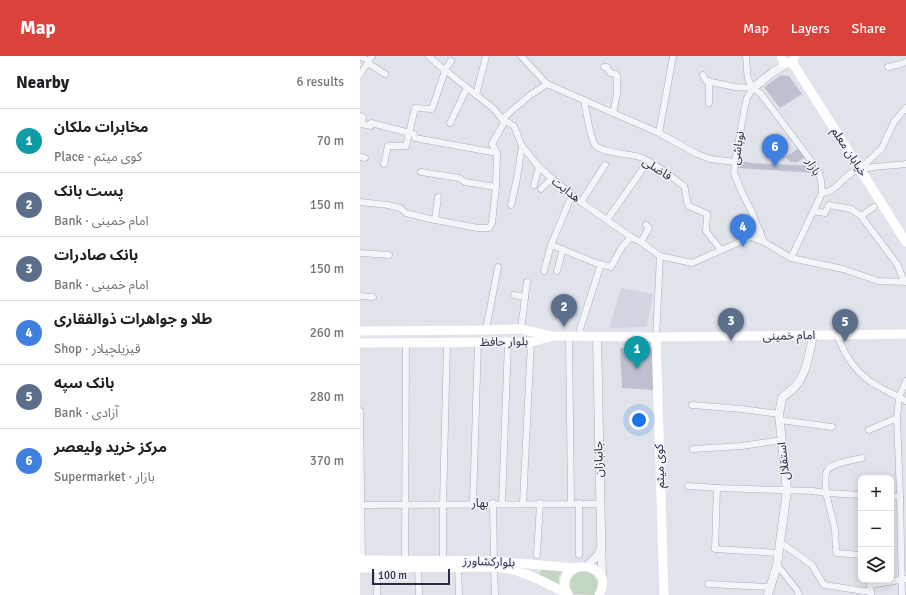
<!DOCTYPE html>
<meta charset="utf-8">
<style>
body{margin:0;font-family:Signika,"Noto Sans Arabic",sans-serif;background:#f2f2f2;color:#202124}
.controls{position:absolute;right:12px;bottom:12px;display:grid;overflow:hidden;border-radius:8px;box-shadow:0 2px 10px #0003}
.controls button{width:36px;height:36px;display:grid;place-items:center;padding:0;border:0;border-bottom:1px solid #e0e0e0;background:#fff;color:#202124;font:20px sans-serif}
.scale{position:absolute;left:12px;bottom:10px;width:78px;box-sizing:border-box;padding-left:4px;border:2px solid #272c44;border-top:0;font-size:11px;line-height:14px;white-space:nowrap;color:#272c44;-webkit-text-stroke:3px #f1f2f8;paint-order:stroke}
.you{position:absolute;left:279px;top:364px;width:14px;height:14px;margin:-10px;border:3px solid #fff;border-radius:50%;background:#1a73e8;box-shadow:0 0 0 6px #1a73e833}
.badge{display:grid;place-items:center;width:26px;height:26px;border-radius:50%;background:#db423b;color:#fff;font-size:13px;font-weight:700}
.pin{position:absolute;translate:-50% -33px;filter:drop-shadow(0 1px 2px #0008)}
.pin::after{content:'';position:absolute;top:21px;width:14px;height:12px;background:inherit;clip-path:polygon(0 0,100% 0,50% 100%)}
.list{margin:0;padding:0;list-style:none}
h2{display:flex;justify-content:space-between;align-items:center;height:52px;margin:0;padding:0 16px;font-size:17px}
h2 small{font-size:13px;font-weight:400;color:#757577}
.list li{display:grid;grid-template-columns:26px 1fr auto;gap:12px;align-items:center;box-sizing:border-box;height:64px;padding:0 16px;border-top:1px solid #e0e0e0}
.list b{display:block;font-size:15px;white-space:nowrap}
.list p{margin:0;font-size:13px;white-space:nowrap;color:#757577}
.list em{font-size:13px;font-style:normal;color:#757577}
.icon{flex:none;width:22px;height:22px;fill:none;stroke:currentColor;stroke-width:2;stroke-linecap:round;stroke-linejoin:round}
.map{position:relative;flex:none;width:546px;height:539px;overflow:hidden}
header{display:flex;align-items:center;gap:24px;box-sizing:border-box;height:56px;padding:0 20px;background:#db423b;color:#fff}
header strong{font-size:19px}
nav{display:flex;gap:22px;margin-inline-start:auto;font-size:14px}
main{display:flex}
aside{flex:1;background:#fff}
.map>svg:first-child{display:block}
.built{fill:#d2d5e0}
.green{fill:#c2d6c1}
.building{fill:#bdc0ce}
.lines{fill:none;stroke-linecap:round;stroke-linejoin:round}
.minor-casing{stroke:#a9acb9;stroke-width:7}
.tertiary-casing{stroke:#a9acb9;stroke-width:9}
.minor{stroke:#f4f5f9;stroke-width:6}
.tertiary{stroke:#f4f5f9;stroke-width:8}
.secondary{stroke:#fff;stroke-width:9}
.labels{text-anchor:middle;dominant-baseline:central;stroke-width:3;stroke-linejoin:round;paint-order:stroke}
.street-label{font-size:12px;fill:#272c44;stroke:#f1f2f8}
</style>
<header>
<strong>Map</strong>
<nav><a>Map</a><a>Layers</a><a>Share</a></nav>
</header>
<main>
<aside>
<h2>Nearby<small>6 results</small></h2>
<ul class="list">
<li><span class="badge" style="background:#0f9aa8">1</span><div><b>مخابرات ملکان</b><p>Place · کوی میثم</p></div><em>70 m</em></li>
<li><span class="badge" style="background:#5c6f8a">2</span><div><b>پست بانک</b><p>Bank · امام خمینی</p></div><em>150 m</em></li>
<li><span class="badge" style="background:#5c6f8a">3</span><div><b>بانک صادرات</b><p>Bank · امام خمینی</p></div><em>150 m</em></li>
<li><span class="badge" style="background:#3f7fe0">4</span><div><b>طلا و جواهرات ذوالفقاری</b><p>Shop · قیزیلچیلار</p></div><em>260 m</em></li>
<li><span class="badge" style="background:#5c6f8a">5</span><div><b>بانک سپه</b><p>Bank · آزادی</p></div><em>280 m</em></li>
<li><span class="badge" style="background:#3f7fe0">6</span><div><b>مرکز خرید ولیعصر</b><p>Supermarket · بازار</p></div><em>370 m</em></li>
</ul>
</aside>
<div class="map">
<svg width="546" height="539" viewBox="0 0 546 539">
<rect width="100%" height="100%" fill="#e1e3eb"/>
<!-- built -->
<path class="built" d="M261,232L293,238L287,271L249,272Z"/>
<!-- green -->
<g class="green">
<path d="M181,514H203L199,521L198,528L179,518Z"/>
<path d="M220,515C234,514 243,528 234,539L213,538C207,529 210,520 220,515Z"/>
</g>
<!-- building -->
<g class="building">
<path d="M421,19L429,20L442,38L420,52L404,31Z"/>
<path d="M440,91L446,100L438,106H430L426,101Z"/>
<path d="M377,104L391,107L452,110L455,117L377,112Z"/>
<path d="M260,292H290L293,294L294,334L262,332Z"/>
</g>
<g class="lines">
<!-- minor casing -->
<g class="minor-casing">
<g id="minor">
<path d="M0,0L9,5"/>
<path d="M69,0L85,15V14L134,53L142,63L154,70L162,90L179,111L188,119L221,146L271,181L281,186L300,200L296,281"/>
<path d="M161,0L187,28L299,77L337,98L350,103L375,106"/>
<path d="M386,0C388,18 384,27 401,38L458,114L461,124L462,137L431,202"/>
<path d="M8,7L25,18"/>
<path d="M244,11H247L250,17L256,18L257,19V38L253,57"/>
<path d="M528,11L541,8L546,6"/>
<path d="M85,14L91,5"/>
<path d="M0,19L12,0"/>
<path d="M343,19L346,25L375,31L393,32"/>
<path d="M393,32L387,42L384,55L375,106L374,117L383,139L392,156L404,186"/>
<path d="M116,39L126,0"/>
<path d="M224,44C226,54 230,81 235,89C242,97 269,98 280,101C296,107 310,120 324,130C327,137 325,144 329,150L347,158L346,175L361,194"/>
<path d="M349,47V25"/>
<path d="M0,60L3,61L1,68L11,70V67L54,78L55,82L137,97"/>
<path d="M142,63L169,40L187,28"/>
<path d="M90,67L107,32"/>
<path d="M299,77L313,0"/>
<path d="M0,101L5,102"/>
<path d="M24,108L28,90H46L55,52L72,53L85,15"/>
<path d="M500,113L522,92L534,66L546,52"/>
<path d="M61,116L99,122L105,126L136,131"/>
<path d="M174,129L179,111"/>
<path d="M181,133L192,122"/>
<path d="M462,137C476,136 482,122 493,116C503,110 533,110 546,108"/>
<path d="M0,146L28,149L40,152L46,157L70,163L118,172H129L132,167L136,131L137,97L132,88L145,65"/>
<path d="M221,146L245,109"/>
<path d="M151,149L157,122L162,90"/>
<path d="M453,155L465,157L469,149L491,153L501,160L537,208L544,225"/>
<path d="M501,160L514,151"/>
<path d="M75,164L78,141"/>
<path d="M247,164L282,114"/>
<path d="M400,175L391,181L404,186L431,202L483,213L518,225L546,226"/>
<path d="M281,186L289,172L286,169"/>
<path d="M191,189L236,207L251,211L262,191L271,181"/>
<path d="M0,197L29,199"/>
<path d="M300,200L332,207L391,181"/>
<path d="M184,215L191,189L212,139"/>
<path d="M197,215L203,193"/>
<path d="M154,239L165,241"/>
<path d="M0,240L13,241"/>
<path d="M161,273L167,226"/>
<path d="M126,274L138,211"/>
<path d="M477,279C485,300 496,318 516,329C526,335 536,339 546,345"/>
<path d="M209,280L211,447"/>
<path d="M222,280L220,273L241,208"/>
<path d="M332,349L381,353L419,358"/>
<path d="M0,355L2,504"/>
<path d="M420,364L472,371"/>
<path d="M509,374L537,362"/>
<path d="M333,393L381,390L422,384"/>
<path d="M328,430L357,432"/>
<path d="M501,439L466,437C466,430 464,421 467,415C471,407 494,404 502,402"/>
<path d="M531,440L540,441"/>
<path d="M113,447L118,286"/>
<path d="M133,447L134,505"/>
<path d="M142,447L148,286"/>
<path d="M163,447L171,286"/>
<path d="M219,447V499"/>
<path d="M0,449L240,448"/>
<path d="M420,486L452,509L464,529L511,536"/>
<path d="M418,497L355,493L357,432L453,435L466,437L475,473L476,494L477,497L501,499"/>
<path d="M177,499L180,447"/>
<path d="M45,504L46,287"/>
<path d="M83,504V448L87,287"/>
<path d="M417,509L437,534L439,539"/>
<path d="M58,511L59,539"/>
<path d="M98,511L99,539"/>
<path d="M134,511L135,539"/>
<path d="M348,528L411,531"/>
<path d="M17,539L18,512"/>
<path d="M511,539L510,529L546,523"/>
<path d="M542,539L540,441L537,362L539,341L546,325"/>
</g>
</g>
<!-- tertiary casing -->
<g class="tertiary-casing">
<g id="tertiary">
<path d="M393,32L413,16L428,7"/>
<path d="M237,281L242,524"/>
<path d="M227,510L238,499L241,493"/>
<path d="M408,539L417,509L427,434L419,358L422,342C427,337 434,333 438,327C447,314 450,295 453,279"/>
</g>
</g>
<!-- minor -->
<use href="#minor" class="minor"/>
<!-- tertiary -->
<use href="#tertiary" class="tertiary"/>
<!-- secondary -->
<g class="secondary">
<path d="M421,0L423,6L428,7L433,5L435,0"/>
<path d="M432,6L546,186"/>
<path d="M0,275L126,274L161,273L191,280L296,281L546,278"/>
<path d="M296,281L304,539"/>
<path d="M0,287L171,286L190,281"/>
<path d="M0,504L134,505L215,512"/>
<path d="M0,512L134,511C162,513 184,526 208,538"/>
<path d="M208,539C189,501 259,502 239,539"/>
</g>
</g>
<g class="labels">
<!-- street labels -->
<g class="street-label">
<text transform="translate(378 92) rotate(-81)">نوباشی</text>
<text transform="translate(489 96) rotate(57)">خیابان معلم</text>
<text transform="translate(453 111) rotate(60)">بازار</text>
<text transform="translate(297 113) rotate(33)">فاضلی</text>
<text transform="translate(206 134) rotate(38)">هدایت</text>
<text transform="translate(429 280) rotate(-1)">امام خمینی</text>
<text transform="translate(144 286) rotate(-1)">بلوار حافظ</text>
<text transform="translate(239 403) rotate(-91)">جانبازان</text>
<text transform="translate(424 405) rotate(-96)">استقلال</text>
<text transform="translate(300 410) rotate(-92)">کوی میثم</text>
<text x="120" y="447">بهار</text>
<text transform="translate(129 506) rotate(2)">بلوارکشاورز</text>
</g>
</g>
</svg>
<div class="controls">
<button>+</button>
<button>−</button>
<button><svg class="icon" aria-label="layers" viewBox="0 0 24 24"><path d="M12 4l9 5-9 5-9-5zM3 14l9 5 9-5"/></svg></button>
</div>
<div class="scale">100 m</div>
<div class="you"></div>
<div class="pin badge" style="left:277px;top:313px;background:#0f9aa8">1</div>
<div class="pin badge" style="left:204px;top:271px;background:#5c6f8a">2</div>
<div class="pin badge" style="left:371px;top:285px;background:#5c6f8a">3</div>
<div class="pin badge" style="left:383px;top:191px;background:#3f7fe0">4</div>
<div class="pin badge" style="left:485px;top:286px;background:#5c6f8a">5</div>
<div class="pin badge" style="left:415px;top:111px;background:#3f7fe0">6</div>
</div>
</main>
